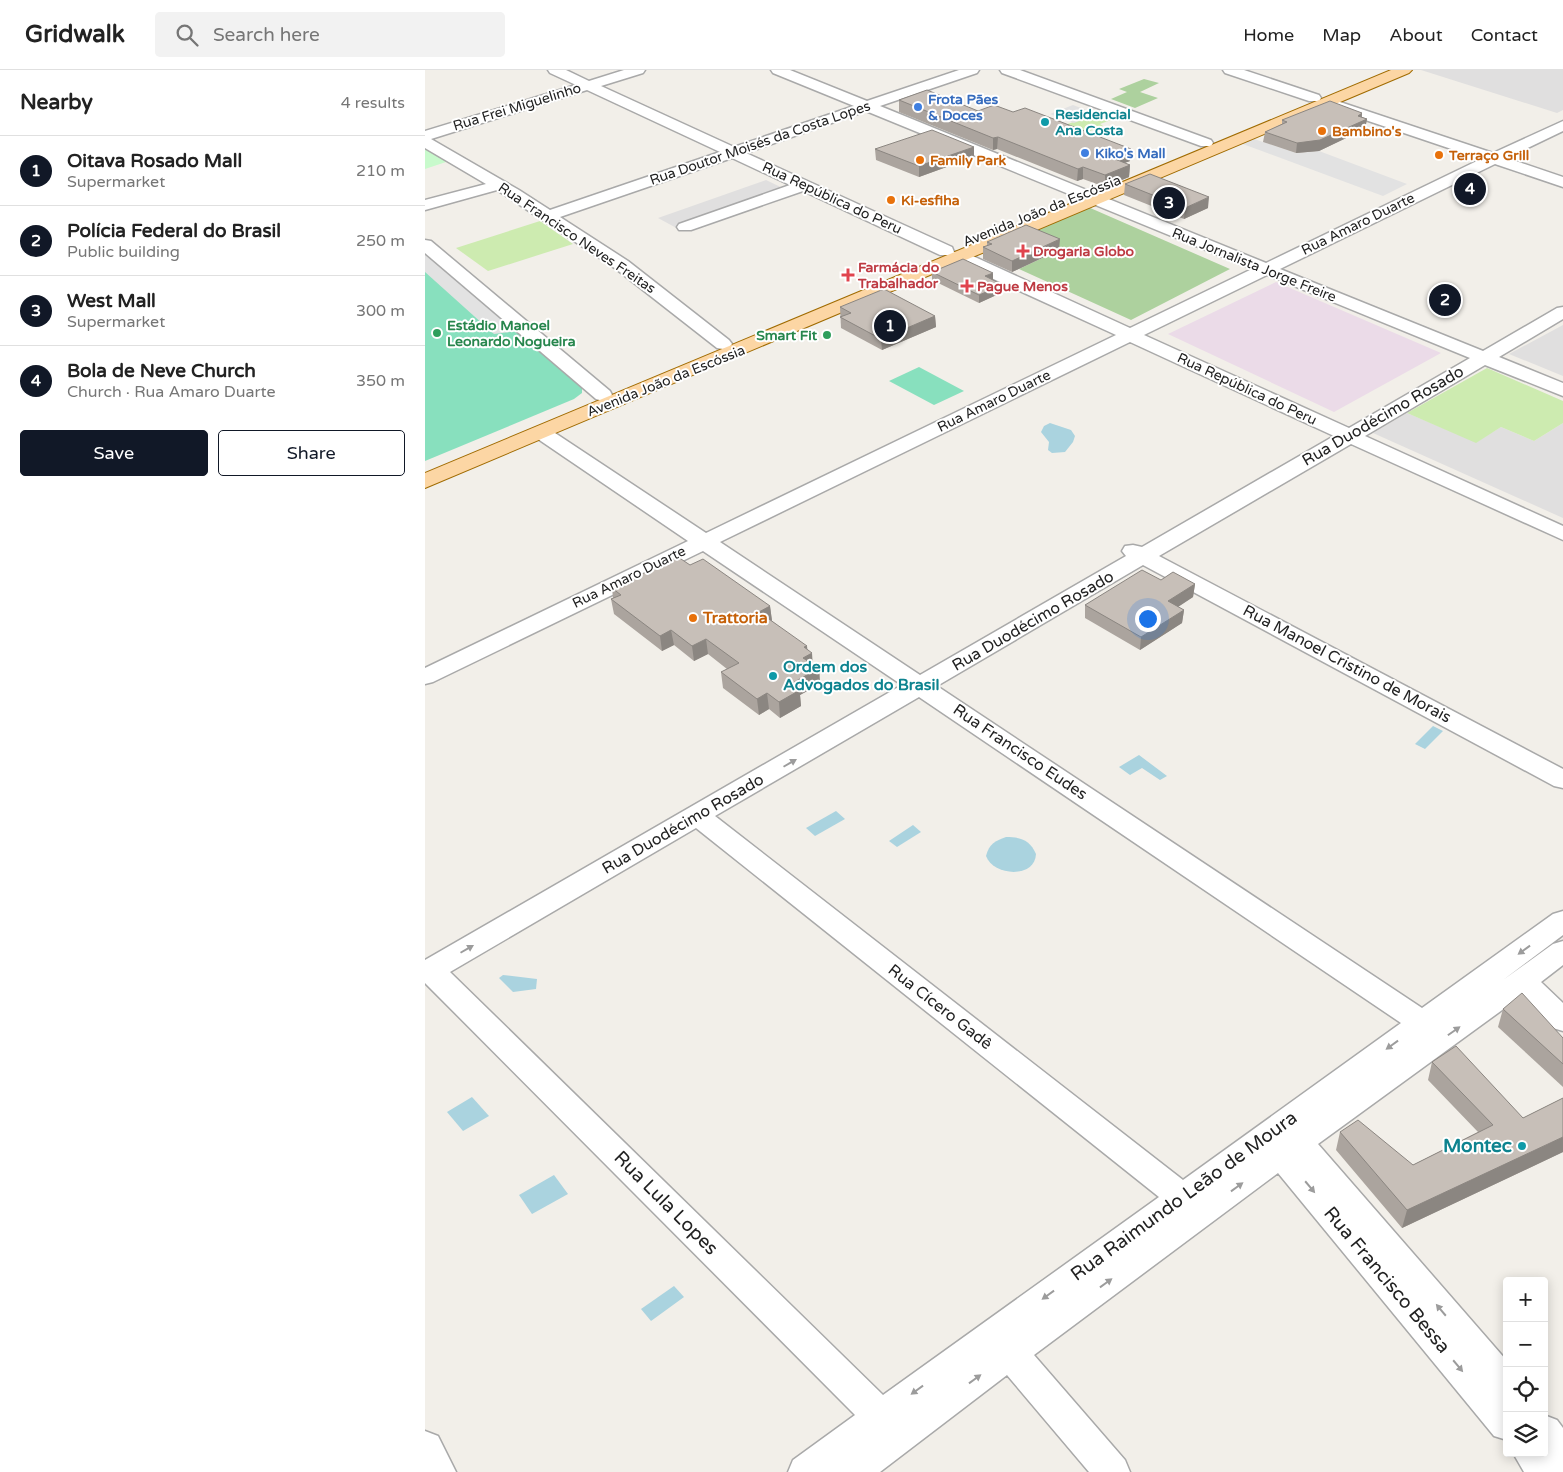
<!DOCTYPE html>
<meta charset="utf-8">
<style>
body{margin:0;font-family:"Varela Round",sans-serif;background:#f2f2f2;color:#222}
.controls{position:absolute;right:15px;bottom:15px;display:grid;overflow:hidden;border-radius:5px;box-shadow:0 2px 12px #0003}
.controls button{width:45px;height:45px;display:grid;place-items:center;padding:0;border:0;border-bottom:1px solid #e0e0e0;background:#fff;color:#222;font:25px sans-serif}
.you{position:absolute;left:722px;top:548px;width:18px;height:18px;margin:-12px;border:4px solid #fff;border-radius:50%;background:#1a73e8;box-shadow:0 0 0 8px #1a73e833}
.badge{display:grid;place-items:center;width:32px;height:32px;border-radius:50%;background:#111827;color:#fff;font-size:16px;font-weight:700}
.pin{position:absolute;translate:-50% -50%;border:2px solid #fff;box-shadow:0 1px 5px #0006}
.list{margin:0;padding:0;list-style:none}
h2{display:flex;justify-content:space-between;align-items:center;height:65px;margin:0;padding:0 20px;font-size:21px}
h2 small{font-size:16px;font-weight:400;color:#767676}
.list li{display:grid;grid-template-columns:32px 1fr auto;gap:15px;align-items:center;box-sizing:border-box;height:70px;padding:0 20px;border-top:1px solid #e0e0e0}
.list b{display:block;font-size:19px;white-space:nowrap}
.list p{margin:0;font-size:16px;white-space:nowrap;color:#767676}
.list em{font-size:16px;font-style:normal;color:#767676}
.actions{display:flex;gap:10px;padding:15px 20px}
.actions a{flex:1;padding:11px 0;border:1px solid #111827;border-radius:5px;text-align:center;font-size:18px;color:#111827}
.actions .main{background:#111827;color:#fff}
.icon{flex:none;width:28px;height:28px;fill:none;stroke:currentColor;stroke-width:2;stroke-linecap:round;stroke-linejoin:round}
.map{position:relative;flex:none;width:1138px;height:1402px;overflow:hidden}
header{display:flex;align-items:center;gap:30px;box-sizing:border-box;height:70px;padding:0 25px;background:#fff;border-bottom:1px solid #e0e0e0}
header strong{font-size:24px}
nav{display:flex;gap:28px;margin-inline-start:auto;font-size:18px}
.search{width:350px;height:45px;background:#f2f2f2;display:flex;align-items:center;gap:12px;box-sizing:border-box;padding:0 18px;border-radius:5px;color:#767676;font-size:19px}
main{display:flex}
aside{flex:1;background:#fff}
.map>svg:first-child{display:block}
.residential{fill:#e0dfdf}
.industrial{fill:#ebdbe8}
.grass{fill:#cdebb0}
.forest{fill:#add19e}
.park{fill:#c8facc}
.pitch{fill:#88e0be}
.parking{fill:#e2e2e2}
.water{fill:#aad3df}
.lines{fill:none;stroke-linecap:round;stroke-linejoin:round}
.minor-casing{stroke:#a9a9a9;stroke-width:3}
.major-casing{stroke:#a06b00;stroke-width:2}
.minor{fill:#fff;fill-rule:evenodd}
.major{fill:#fcd6a4;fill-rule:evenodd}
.wall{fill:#aba49e}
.shaded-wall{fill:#8b8681}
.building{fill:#c7bfb8;stroke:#8b8681}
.oneway{fill:#9c9c9c}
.shop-dot{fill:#3f7fe0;stroke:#fff;stroke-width:2}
.culture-dot{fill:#0f9aa8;stroke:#fff;stroke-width:2}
.food-dot{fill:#e8710a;stroke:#fff;stroke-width:2}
.health-dot{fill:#e0444e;stroke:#fff;stroke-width:2}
.leisure-dot{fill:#2e9e5b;stroke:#fff;stroke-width:2}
.labels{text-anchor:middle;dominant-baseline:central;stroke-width:4;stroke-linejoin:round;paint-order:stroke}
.far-shop-label{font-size:14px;font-weight:bold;fill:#366cbe;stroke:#fff;text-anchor:start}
.far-street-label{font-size:14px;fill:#222;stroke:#fff}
.far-culture-label{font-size:14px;font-weight:bold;fill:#0d838f;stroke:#fff;text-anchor:start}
.far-food-label{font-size:14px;font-weight:bold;fill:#c56008;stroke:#fff;text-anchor:start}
.far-health-label{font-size:14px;font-weight:bold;fill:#be3a42;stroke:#fff;text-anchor:start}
.far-leisure-label{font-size:14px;font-weight:bold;fill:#27864d;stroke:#fff;text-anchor:start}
.street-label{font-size:16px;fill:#222;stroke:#fff}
.food-label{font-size:16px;font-weight:bold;fill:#c56008;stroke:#fff;text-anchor:start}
.culture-label{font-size:16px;font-weight:bold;fill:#0d838f;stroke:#fff;text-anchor:start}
.near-culture-label{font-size:19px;font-weight:bold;fill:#0d838f;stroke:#fff;text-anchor:end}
.near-street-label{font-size:19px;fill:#222;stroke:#fff}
</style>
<header>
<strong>Gridwalk</strong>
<div class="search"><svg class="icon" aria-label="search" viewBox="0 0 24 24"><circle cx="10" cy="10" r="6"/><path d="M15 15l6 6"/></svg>Search here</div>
<nav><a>Home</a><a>Map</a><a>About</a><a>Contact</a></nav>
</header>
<main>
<aside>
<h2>Nearby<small>4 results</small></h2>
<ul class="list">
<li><span class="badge">1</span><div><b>Oitava Rosado Mall</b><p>Supermarket</p></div><em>210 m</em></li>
<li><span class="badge">2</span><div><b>Polícia Federal do Brasil</b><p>Public building</p></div><em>250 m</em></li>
<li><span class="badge">3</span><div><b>West Mall</b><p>Supermarket</p></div><em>300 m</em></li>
<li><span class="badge">4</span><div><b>Bola de Neve Church</b><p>Church · Rua Amaro Duarte</p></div><em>350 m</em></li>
</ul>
<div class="actions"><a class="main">Save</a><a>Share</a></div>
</aside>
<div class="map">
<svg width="1138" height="1402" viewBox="0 0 1138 1402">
<rect width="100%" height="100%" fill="#f2efe9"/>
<!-- residential -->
<g class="residential">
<path d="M996,0H1138V40L1132,43Z"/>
<path d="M341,110L366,122L257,161L233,148Z"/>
<path d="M1138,255V306L1084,284Z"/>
<path d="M982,343L1051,372L1076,357L1109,371L1138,353V448L948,363Z"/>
</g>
<!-- industrial -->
<path class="industrial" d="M851,212L1016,283L909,342L743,264Z"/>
<!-- grass -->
<g class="grass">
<path d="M672,44L686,50L675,54L678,56L646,68L625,60Z"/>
<path d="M115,151L148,174L63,201L31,178Z"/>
<path d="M1062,298L1138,331V353L1109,371L1076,357L1051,373L982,343Z"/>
</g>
<!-- forest -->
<g class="forest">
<path d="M719,9L734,13L715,22L733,28L710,38L686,29L702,22L694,19Z"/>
<path d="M663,137L805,199L706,250L594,199L634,180L595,164Z"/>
</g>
<!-- park -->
<path class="park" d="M0,78L24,91L0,99Z"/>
<!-- pitch -->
<g class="pitch">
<path d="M0,183L157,318V323L149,329L0,391Z"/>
<path d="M494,297L539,321L509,335L464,311Z"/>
</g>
<!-- parking -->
<g class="parking">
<path d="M648,35L672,44L649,53L625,44Z"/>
<path d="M829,69L871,83L894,81L982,114L958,126L815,73Z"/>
<path d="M0,183L92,261L69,264L0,202Z"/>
</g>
<!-- water -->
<g class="water">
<path d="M625,353L646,360L650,366L648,372L640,382L627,383L623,380L624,372L616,362L619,356Z"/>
<path d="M1008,656L1018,661L1000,679L990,674Z"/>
<path d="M714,685L742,706L735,710L717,698L705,705L694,697Z"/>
<path d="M411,741L420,749L390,766L381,758Z"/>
<path d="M488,755L496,762L472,777L464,771Z"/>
<path d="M581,767C596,767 605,770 611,784C610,809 568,806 561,786C564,774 570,771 581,767Z"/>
<path d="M78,905L112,909L111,919L88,922L74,908Z"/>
<path d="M47,1027L64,1046L38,1061L22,1042Z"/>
<path d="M129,1105L143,1124L107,1144L94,1125Z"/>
<path d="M249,1216L259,1227L226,1251L216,1239Z"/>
</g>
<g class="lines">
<!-- minor casing -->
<g class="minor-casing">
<g id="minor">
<path d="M123,0H141L164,11L199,0H220L218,3L176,16L309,77L429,36L348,3L346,0H365L442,31L534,0H554L552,3L455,36L841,193L1056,89L899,36L897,33L899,30H909L1068,83L1138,51V61L1082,88L1138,107V117L1070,94L855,199L1058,281L1132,238L1138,237V249L1074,287L1138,313V326L1060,295L940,366L1138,456V470L926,374L734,486L1138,699V718L1129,716L718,495L512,616L997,938L1128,844L1138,841V865L1078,910L1128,874L1138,871V895L1116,912L1138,933V961L1128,958L1095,927L893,1074L1082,1291V1370L1069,1366L853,1103L609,1285L700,1390L705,1402H664L582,1305L455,1402H363L368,1390L430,1345L0,913V890L477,615L278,481L8,612L0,614V598L263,471L110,367L107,363L110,359L117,357L124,359L281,463L691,265L527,190L525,185H515L378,121L266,160H254L252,157L254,154L365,115L307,88L135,147L203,191L304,270L307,274L304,278L298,279L292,278L191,199L72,120L0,140V130L61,114L0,78V61L151,15L125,3ZM162,20L295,82L125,140L94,120L6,69ZM441,41L827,199L705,258L539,182H529L527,177L321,83ZM842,205L1045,288L924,358L719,265ZM705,272L909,366L717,477L708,475L700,476L697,481L701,486L495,605L295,472ZM494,627L976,953L758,1110L290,746ZM271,758L734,1127L458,1325L25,902Z"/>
<path d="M575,0H595L786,70L788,73L786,76H776L577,3Z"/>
<path d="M798,0H819L894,25L896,28L894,31H884L800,3Z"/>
<path d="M0,170L6,171L185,321L187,325L185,329L178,331L171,329L0,183Z"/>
<path d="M1119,1345L1132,1350L1138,1358V1402H1099L1088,1383H1119Z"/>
<path d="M0,1361L13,1366L31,1402H0Z"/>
</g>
</g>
<!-- major casing -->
<g class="major-casing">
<path id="major" d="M966,0H987L984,3L0,418V403Z"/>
</g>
<!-- minor -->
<use href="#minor" class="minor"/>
<!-- major -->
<use href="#major" class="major"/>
</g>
<!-- wall -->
<g class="wall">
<path d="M474,30L553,41L588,42L706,79L705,91L699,93L705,95L704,107L680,117L658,109L652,111L572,79L568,80L474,42Z"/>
<path d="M937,43V47L942,49L940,59L894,81L871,83L838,72L840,62L857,54V50Z"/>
<path d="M549,77V87L494,107L451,90L450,79Z"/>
<path d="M700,114L783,138L759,149L699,125Z"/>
<path d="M562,172L634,180L587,202L558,189V177L562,176Z"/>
<path d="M507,202L568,210L578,222L554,233L507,210Z"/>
<path d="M415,237L510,246L511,257L457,280L416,258Z"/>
<path d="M265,495L345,536L347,551L383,580L388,594L394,598L395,614L375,625L376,636L355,648L344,639L334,645L298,618L296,602L302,599L283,584L269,591L249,575L237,581L189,544L186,529L188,528L187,518Z"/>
<path d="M770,514L768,527L753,537L759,540L757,553L715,580L660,548V535Z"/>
<path d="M1078,939L1138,968V1017L1073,957Z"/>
<path d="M1007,992L1098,1048L1138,1028V1082L977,1158L911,1080L915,1062L988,1095L1053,1062L1003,1010Z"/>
</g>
<!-- shaded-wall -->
<g class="shaded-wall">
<path d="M937,43L936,51L942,49L940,59L894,81L871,83L872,73Z"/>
<path d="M573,67L572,79L568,80V68Z"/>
<path d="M549,77V87L494,107V96Z"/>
<path d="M706,79L705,91L684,99L685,87Z"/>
<path d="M705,95L704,107L680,117V105Z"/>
<path d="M658,97V109L652,111L653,99Z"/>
<path d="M784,127L783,138L759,149L760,138Z"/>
<path d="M635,169L634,180L587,202V191Z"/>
<path d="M568,203V211L560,206Z"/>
<path d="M578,215V222L554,233V225Z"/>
<path d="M510,246L511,257L457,280L456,269Z"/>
<path d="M770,514L768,527L742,544L743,531Z"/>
<path d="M345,536L347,551L334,542Z"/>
<path d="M759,540L757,553L715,580L716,567Z"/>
<path d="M246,560L249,575L237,581L235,566Z"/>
<path d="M281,569L283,584L269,591L267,576Z"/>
<path d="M382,576L383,585L387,583L388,598L378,588L379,577Z"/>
<path d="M394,598L395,614L375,625L376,636L355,648L354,632L366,614Z"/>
<path d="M342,623L344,639L334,645L332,629Z"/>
<path d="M1138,1067V1082L977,1158L982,1140Z"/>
</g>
<!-- building -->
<g class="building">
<path d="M502,20L553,41L569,35L588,42L600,38L706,79L685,87L705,95L680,105L658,97L653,99L573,67L568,68L474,30Z"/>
<path d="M905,31L937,43L933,46L942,49L895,70L872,73L840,62L862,52L857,50Z"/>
<path d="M507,60L549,77L494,96L450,79Z"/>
<path d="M725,104L784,127L760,138L700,114Z"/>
<path d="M601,155L635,169L587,191L558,177L567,174L562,172Z"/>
<path d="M538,189L568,203L560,206L578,215L554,225L507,202Z"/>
<path d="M459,219L510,246L456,269L415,247L426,243L415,237Z"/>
<path d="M253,487L265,495L278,489L345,536L334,542L382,576L379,577L387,583L378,588L394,598L366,614L375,620L354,632L342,623L332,629L296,602L314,593L281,569L267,576L246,560L235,566L186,529L196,525L187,518Z"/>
<path d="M717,500L736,510L748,502L770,514L743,531L759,540L716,567L660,535Z"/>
<path d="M1097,923L1138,968V994L1078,939Z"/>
<path d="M1031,976L1098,1048L1138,1028V1067L982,1140L915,1062L933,1050L988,1095L1068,1055L1007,992Z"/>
</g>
<!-- one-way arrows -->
<defs><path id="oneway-solid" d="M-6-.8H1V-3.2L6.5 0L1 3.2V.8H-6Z" transform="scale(1.25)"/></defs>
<g class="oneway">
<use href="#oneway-solid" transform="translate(365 693) rotate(-30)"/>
<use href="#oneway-solid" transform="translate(42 879) rotate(-30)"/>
<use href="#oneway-solid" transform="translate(1099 880) rotate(144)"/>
<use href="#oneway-solid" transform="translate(1029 961) rotate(-35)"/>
<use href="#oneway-solid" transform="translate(967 975) rotate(144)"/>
<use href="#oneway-solid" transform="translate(812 1117) rotate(-36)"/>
<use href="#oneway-solid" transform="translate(885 1117) rotate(50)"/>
<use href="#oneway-solid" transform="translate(681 1213) rotate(-36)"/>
<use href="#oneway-solid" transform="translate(623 1225) rotate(144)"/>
<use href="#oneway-solid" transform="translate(1016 1240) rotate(-130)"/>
<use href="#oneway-solid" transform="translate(1033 1296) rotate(50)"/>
<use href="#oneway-solid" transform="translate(550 1309) rotate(-36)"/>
<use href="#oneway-solid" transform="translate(492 1320) rotate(144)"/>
</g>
<!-- markers -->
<g class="shop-dot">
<circle cx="493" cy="37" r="5"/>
<circle cx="660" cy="83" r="5"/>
</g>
<g class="culture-dot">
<circle cx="620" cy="52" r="5"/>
<circle cx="348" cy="606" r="5"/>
<circle cx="1097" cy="1076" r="5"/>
</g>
<g class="food-dot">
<circle cx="897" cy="61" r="5"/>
<circle cx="1014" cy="85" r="5"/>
<circle cx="495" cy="90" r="5"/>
<circle cx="466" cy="130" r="5"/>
<circle cx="268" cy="548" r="5"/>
</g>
<g class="health-dot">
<path d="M595.5 173.5h5v5h5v5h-5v5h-5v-5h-5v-5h5z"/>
<path d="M420.5 197.5h5v5h5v5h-5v5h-5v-5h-5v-5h5z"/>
<path d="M539.5 208.5h5v5h5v5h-5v5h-5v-5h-5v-5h5z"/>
</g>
<g class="leisure-dot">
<circle cx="12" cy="263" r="5"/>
<circle cx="402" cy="265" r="5"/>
</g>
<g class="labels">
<!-- far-shop labels -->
<g class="far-shop-label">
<text x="503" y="29">Frota Pães<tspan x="503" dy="16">&amp; Doces</tspan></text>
<text x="670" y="83">Kiko's Mall</text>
</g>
<!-- far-street labels -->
<g class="far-street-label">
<text transform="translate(92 37) rotate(-17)">Rua Frei Miguelinho</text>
<text transform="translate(335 73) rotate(-19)">Rua Doutor Moisés da Costa Lopes</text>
<text transform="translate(407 128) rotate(25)">Rua República do Peru</text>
<text transform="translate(617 141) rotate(-22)">Avenida João da Escóssia</text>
<text transform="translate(933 154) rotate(-26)">Rua Amaro Duarte</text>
<text transform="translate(152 168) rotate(34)">Rua Francisco Neves Freitas</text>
<text transform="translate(829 195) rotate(22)">Rua Jornalista Jorge Freire</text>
<text transform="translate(241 311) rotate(-22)">Avenida João da Escóssia</text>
<text transform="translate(822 319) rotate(25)">Rua República do Peru</text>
<text transform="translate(569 331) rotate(-26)">Rua Amaro Duarte</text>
<text transform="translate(204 507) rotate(-26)">Rua Amaro Duarte</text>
</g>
<!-- far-culture labels -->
<g class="far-culture-label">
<text x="630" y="44">Residencial<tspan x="630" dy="16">Ana Costa</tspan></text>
</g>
<!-- far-food labels -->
<g class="far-food-label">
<text x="907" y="61">Bambino's</text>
<text x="1024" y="85">Terraço Grill</text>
<text x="505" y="90">Family Park</text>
<text x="476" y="130">Ki-esfiha</text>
</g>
<!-- far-health labels -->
<g class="far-health-label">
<text x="608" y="181">Drogaria Globo</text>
<text x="433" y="197">Farmácia do<tspan x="433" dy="16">Trabalhador</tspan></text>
<text x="552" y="216">Pague Menos</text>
</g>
<!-- far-leisure labels -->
<g class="far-leisure-label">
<text x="22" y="255">Estádio Manoel<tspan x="22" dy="16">Leonardo Nogueira</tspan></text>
<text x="392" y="265" text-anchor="end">Smart Fit</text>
</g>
<!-- street labels -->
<g class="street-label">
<text transform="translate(958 346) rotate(-30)">Rua Duodécimo Rosado</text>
<text transform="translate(608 551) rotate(-30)">Rua Duodécimo Rosado</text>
<text transform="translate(922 594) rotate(28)">Rua Manoel Cristino de Morais</text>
<text transform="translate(595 682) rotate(34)">Rua Francisco Eudes</text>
<text transform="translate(258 754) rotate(-30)">Rua Duodécimo Rosado</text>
<text transform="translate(515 937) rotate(38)">Rua Cícero Gadê</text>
</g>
<!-- food labels -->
<g class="food-label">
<text x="278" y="548">Trattoria</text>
</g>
<!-- culture labels -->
<g class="culture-label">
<text x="358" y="597">Ordem dos<tspan x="358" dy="18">Advogados do Brasil</tspan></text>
</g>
<!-- near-culture labels -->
<g class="near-culture-label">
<text x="1087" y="1076">Montec</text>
</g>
<!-- near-street labels -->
<g class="near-street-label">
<text transform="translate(759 1126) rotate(-36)">Rua Raimundo Leão de Moura</text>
<text transform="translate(241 1133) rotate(45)">Rua Lula Lopes</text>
<text transform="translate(962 1210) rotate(50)">Rua Francisco Bessa</text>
</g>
</g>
</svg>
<div class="controls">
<button>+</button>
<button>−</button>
<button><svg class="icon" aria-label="locate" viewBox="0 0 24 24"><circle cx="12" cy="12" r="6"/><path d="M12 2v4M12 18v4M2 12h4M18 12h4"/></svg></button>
<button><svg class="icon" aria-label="layers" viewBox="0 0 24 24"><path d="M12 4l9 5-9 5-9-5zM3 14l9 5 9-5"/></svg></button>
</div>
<div class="you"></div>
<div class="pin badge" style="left:465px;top:256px">1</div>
<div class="pin badge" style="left:1020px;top:230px">2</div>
<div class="pin badge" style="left:744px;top:133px">3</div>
<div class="pin badge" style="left:1045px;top:119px">4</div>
</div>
</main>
